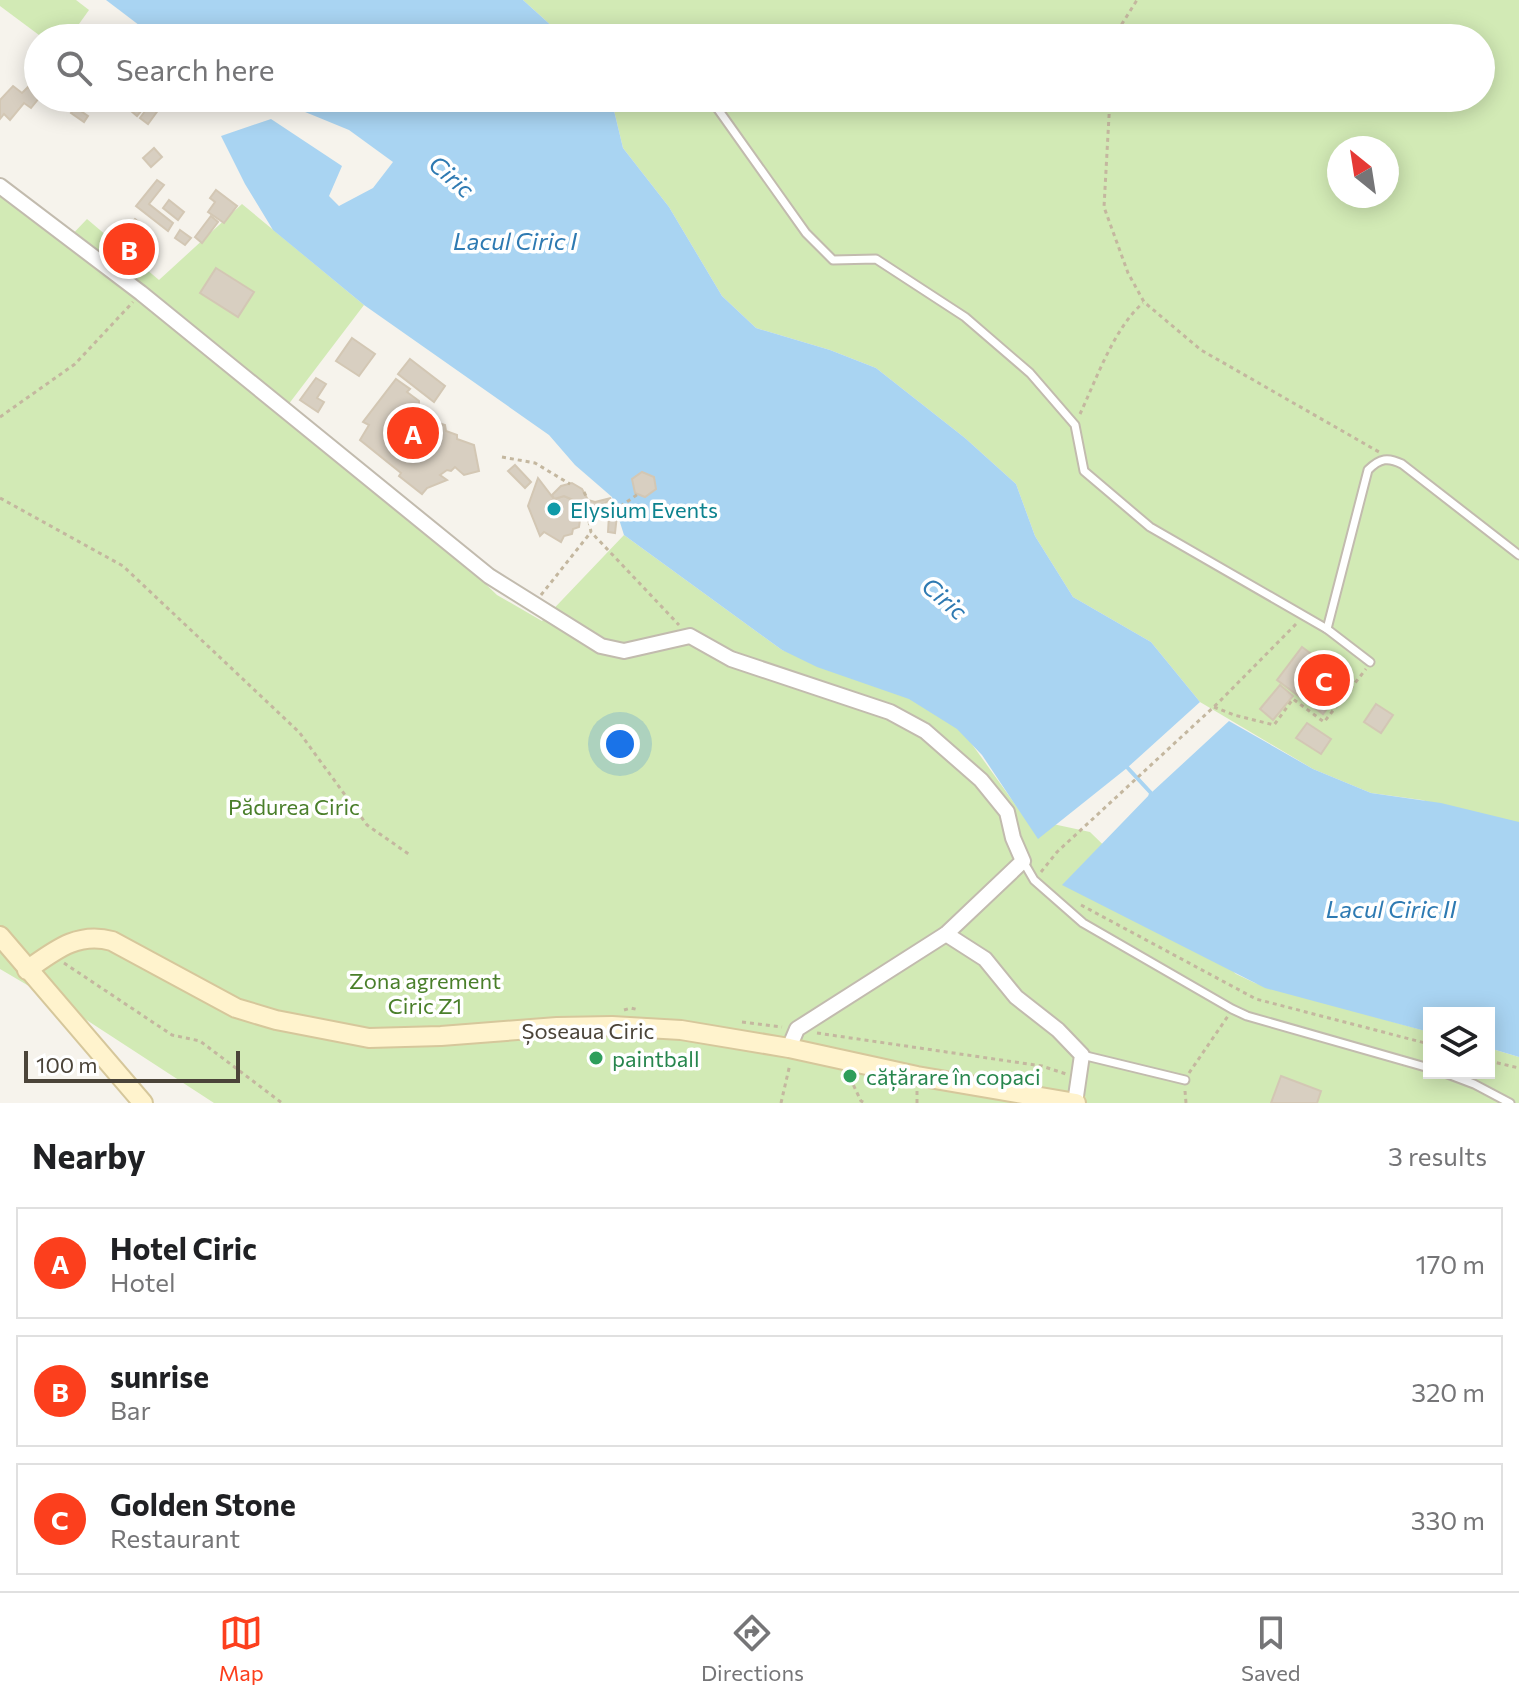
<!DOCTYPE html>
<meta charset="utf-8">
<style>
body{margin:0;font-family:Commissioner,sans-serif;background:#f2f2f2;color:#202124}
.controls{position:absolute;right:24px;bottom:24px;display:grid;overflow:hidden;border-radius:0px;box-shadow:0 4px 20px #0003}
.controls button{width:72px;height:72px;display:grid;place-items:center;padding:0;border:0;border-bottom:2px solid #e0e0e0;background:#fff;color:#202124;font:40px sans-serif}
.compass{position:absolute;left:1327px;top:136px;width:72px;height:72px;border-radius:50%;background:#fff;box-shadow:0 4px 20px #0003;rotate:330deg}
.scale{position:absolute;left:24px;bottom:20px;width:216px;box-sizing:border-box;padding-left:8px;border:4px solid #4b4439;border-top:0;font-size:22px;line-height:28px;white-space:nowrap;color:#4b4439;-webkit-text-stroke:6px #fff;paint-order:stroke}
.you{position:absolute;left:620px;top:744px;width:28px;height:28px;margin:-20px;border:6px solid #fff;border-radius:50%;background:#1a73e8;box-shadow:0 0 0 12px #1a73e833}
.badge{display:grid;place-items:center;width:52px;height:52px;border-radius:50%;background:#fc3f1d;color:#fff;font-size:26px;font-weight:700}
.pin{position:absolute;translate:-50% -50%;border:4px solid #fff;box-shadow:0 2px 8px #0006}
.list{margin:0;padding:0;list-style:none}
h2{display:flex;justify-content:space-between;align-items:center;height:104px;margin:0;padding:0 32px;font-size:34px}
h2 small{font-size:26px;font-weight:400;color:#757577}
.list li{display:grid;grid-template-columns:52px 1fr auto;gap:24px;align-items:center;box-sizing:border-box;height:112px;margin:0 16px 16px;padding:0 16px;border:2px solid #e0e0e0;border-radius:0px}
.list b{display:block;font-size:30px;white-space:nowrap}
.list p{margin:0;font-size:26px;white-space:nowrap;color:#757577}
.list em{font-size:26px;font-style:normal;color:#757577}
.icon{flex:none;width:44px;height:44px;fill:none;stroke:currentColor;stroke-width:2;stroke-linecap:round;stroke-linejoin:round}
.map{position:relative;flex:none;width:1519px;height:1103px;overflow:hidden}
.search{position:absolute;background:#fff;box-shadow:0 4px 20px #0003;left:24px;right:24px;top:24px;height:88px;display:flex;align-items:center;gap:20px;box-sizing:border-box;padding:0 28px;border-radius:44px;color:#757577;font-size:30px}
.sheet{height:488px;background:#fff}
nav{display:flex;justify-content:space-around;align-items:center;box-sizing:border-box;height:112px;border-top:2px solid #e0e0e0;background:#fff;font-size:22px;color:#757577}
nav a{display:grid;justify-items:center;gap:4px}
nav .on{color:#fc3f1d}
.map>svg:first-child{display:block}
.green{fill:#d2eab5;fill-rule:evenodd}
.water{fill:#a9d4f2}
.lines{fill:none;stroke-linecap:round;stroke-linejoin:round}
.stream{stroke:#a9d4f2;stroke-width:4}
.building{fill:#d8cfc1;stroke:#d3c7b4;stroke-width:2}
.service-casing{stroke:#c2bbae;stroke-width:11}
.minor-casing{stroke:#c2bbae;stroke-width:18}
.secondary-casing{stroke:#d6c79b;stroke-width:22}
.path{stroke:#c4b79f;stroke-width:3;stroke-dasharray:4 4;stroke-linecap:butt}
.service{stroke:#fff;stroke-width:7}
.minor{stroke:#fff;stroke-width:14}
.secondary{stroke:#fff3cd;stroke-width:18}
.culture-dot{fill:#0f9aa8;stroke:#fff;stroke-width:3}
.leisure-dot{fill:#2e9e5b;stroke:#fff;stroke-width:3}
.labels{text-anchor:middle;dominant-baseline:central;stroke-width:7;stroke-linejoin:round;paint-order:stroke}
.culture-label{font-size:22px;fill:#0d838f;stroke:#fff;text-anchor:start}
.park-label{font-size:22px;fill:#4a7f2a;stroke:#fff}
.street-label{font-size:22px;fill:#4b4439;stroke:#fff}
.leisure-label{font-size:22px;fill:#27864d;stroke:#fff;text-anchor:start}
.water-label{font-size:24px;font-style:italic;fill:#2e7ab2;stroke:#fff}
</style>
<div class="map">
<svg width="1519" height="1103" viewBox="0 0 1519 1103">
<rect width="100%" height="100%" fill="#f6f3ec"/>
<!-- green -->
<g class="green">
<path d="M0,0H76L89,10L69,38H43L0,6Z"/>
<path d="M523,0H1519V830L1422,800L1371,793L1313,769L1200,702L1151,642L1073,597L1035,536L1016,484L965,438L876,368L830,350L756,328L722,296L669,207L623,148L611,98H1481V38H565ZM1339,148H1387V196H1339Z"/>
<path d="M0,182L66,241L87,219L159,280L242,204L364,305L288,405L338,442L497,595L542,621L624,535L782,650L884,684L956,722L1025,818L1090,832L1236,974L1255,983L1429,1032V1073H1489V1048L1519,1057V1103H214L85,1019L0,969Z"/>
</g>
<!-- water -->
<g class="water">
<path d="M106,0H523L565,38H156Z"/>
<path d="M271,98H611L623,148L669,207L722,296L756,328L830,350L876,368L965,438L1016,484L1035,536L1073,597L1151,642L1200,702L1127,768L1038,839L982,755L957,729L909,699L817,667L782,650L624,535L612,497L575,465L549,435L364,305L273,230L245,184L221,136L271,119L342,166L329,196L339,206L373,188L393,162L349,130Z"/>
<path d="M1229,721L1313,769L1371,793L1441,803L1519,822V1057L1489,1048V1013H1429V1032L1265,988L1062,885L1151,793Z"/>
</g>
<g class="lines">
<!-- stream -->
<path class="stream" d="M1125,765L1151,793L1150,798"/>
</g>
<!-- building -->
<g class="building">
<path d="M13,86L22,93L28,87L39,98L31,108L24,103L10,120L4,114L0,119V100Z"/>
<path d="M116,98H152L137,116Z"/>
<path d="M151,103L159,109L148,124L140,118Z"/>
<path d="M75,107L88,116L84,122L71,113Z"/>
<path d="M154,148L162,157L151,167L143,158Z"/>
<path d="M157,180L164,185L149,204L173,223L168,231L136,206Z"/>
<path d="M216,190L237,206L224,223L208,212L215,202L210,198Z"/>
<path d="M169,200L184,212L178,220L163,208Z"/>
<path d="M211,216L218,222L202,243L195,237Z"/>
<path d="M135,219L149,231L143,236L146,239L128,260L116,250L124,241L115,234L126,221L130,224Z"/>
<path d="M180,230L191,238L185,245L175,238Z"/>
<path d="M216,268L254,292L238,317L200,293Z"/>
<path d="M352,338L375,354L359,376L336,361Z"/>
<path d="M410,359L445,386L434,402L398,374Z"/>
<path d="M316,378L326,384L317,398L324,402L318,412L300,400Z"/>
<path d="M396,379L410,389L407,392L419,401V412L431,416L432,421L445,425L446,431L457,435V439L474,445L479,471L464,475L455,467L451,471L447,470L440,475L447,480L427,488L422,494L399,476L401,473L360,440L369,425L363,422Z"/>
<path d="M515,465L531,482L525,488L508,471Z"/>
<path d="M642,472L654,477L656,489L645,497L635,493L632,479Z"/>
<path d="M538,478L554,499L564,496L575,501L581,513L579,527L573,529L572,534L564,536L561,542L544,532L540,536L528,506Z"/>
<path d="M572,483L582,489L588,500L595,502L611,498L593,514L580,512L576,501L564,496L554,499L552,495L561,486Z"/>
<path d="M609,515H617L615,533L608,532Z"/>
<path d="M1302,647L1348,681L1323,714L1277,680Z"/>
<path d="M1280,685L1293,696L1273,720L1260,709Z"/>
<path d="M1376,704L1393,715L1381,733L1364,722Z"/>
<path d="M1307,723L1331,739L1321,754L1296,738Z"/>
<path d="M1281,1076L1321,1091L1317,1103H1271Z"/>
</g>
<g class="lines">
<!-- service casing -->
<g class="service-casing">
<g id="service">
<path d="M710,98L806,233L833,260L876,259L965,317L1030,373L1075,425L1084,471L1150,527L1327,629"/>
<path d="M1370,662L1327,629L1368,470C1380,458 1388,457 1402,464L1519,555"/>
<path d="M1023,861L1034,880L1083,923L1232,1009L1247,1016L1429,1068"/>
<path d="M1082,1055L1185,1080"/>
<path d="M1445,1073L1474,1084L1510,1103"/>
</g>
</g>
<!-- minor casing -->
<g class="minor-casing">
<g id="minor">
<path d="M0,186L141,293L489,576L601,646L624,651L690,636L731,659L890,712L925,731L981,780L1007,812L1013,838L1023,861L946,934L797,1029L789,1048"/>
<path d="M946,934L985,959L1016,997L1058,1030L1082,1055L1075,1103"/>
</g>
</g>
<!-- secondary casing -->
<g class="secondary-casing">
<g id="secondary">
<path d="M0,936L143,1103"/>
<path d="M27,970C54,951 78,931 112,941L236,1008L276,1020L369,1038L441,1036L557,1027L612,1026L681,1030L789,1048L917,1076L1076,1103"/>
</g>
</g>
<!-- path -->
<g class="path">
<path d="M1113,38L1137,0"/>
<path d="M1110,98L1104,207L1128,273L1144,302L1201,350L1379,452"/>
<path d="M1080,414C1096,380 1114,328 1143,303"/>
<path d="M0,417L75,364L133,302"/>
<path d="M502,457L535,463L570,484"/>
<path d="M584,492L586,496"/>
<path d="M0,498L123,566L299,732L367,825L410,855"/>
<path d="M614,511L638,494"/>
<path d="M588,513V514"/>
<path d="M589,521L591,532L679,625"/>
<path d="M541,595L591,532"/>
<path d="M1214,707L1234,715L1274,725L1293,699L1324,722L1366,669"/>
<path d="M1041,872L1057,852L1218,703L1296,624"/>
<path d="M1081,905L1256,999L1429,1044"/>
<path d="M64,963L172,1035L200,1041L282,1103"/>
<path d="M624,1010L631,1008L639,1010"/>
<path d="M742,1022L782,1027"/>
<path d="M817,1033L1042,1066L1066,1074"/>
<path d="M1489,1061L1519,1068"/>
<path d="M1189,1073L1228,1016"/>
<path d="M850,1078L861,1101L865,1103"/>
<path d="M1185,1091L1186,1103"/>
<path d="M781,1103L790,1064"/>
<path d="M917,1103V1091"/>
</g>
<!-- service -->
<use href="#service" class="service"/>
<!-- minor -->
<use href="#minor" class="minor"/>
<!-- secondary -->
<use href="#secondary" class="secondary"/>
</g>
<!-- markers -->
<circle class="culture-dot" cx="554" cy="509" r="8"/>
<g class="leisure-dot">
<circle cx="596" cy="1058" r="8"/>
<circle cx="850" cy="1076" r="8"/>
</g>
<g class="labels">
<!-- culture labels -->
<g class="culture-label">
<text x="570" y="509">Elysium Events</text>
</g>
<!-- park labels -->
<g class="park-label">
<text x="294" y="806">Pădurea Ciric</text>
<text x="425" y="980">Zona agrement<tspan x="425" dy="25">Ciric Z1</tspan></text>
</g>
<!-- street labels -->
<g class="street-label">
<text x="588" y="1030">Șoseaua Ciric</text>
</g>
<!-- leisure labels -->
<g class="leisure-label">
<text x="612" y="1058">paintball</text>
<text x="866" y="1076">cățărare în copaci</text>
</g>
<!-- water labels -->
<g class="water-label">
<text transform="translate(452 176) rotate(41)">Ciric</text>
<text x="515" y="240">Lacul Ciric I</text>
<text transform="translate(945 598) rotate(41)">Ciric</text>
<text x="1391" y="908">Lacul Ciric II</text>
</g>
</g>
</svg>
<div class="controls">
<button><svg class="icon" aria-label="layers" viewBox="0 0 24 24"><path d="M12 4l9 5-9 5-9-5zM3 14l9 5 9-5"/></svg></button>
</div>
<svg class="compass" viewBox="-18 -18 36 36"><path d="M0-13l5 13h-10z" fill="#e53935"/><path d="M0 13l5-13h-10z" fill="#757577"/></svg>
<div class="scale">100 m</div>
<div class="you"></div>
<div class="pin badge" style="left:413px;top:433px">A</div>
<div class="pin badge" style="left:129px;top:249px">B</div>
<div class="pin badge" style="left:1324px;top:680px">C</div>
<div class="search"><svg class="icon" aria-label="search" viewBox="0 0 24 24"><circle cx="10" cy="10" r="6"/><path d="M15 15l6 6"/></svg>Search here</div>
</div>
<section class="sheet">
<h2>Nearby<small>3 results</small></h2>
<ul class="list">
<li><span class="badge">A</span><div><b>Hotel Ciric</b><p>Hotel</p></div><em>170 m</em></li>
<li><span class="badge">B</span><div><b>sunrise</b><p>Bar</p></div><em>320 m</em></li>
<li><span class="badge">C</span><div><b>Golden Stone</b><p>Restaurant</p></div><em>330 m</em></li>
</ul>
</section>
<nav>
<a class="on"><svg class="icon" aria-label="map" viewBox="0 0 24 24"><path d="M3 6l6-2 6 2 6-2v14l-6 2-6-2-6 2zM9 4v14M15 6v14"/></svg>Map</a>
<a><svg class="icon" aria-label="directions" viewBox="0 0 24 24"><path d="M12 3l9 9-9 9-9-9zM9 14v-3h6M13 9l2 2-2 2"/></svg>Directions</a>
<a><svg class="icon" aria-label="saved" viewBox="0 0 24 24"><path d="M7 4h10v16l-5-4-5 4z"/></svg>Saved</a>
</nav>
